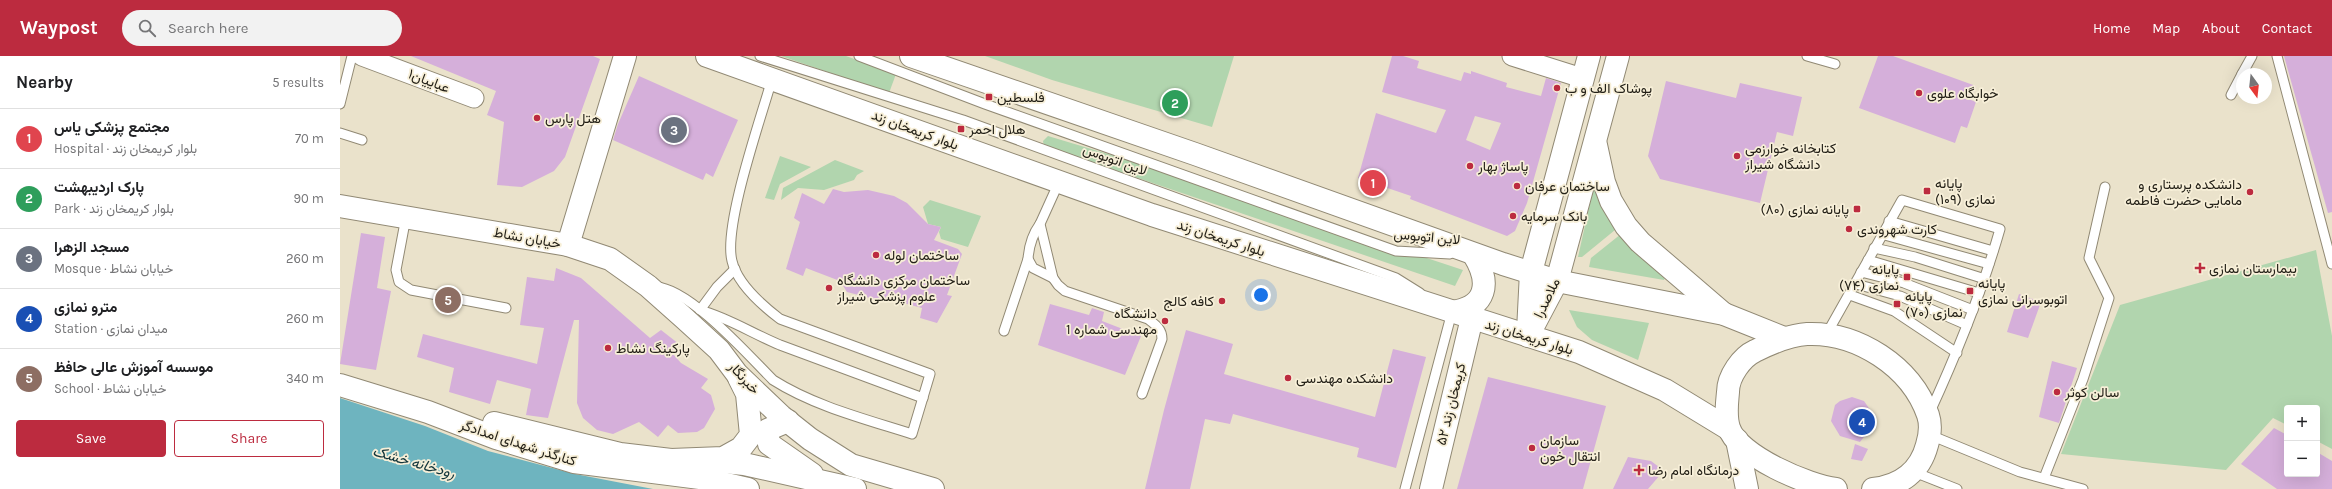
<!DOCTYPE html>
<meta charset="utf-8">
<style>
body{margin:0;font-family:Karla,Vazirmatn,sans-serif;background:#f2f2f2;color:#202124}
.controls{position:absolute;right:12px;bottom:12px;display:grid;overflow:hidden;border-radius:4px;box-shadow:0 4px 16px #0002}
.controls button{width:36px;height:36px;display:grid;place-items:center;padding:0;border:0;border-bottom:1px solid #e0e0e0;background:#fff;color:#202124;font:20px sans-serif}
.compass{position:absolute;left:1896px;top:12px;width:36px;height:36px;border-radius:50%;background:#fff;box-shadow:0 4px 16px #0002;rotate:165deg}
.you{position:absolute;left:921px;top:239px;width:14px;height:14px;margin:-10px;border:3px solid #fff;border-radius:50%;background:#1a73e8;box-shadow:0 0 0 6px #1a73e833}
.badge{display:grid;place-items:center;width:26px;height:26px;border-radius:50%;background:#bc2b3f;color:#fff;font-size:13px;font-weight:700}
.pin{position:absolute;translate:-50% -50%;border:2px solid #fff;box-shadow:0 1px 4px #0006}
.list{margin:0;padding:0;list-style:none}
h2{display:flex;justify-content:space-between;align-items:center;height:52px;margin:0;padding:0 16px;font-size:17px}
h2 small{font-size:13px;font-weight:400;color:#757577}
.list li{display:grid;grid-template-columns:26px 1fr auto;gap:12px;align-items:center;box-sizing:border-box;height:60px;padding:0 16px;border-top:1px solid #e0e0e0}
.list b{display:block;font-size:15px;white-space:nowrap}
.list p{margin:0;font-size:13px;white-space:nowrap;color:#757577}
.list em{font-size:13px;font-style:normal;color:#757577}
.actions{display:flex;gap:8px;padding:12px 16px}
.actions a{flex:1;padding:9px 0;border:1px solid #bc2b3f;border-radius:4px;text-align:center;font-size:14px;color:#bc2b3f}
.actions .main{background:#bc2b3f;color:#fff}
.icon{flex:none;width:22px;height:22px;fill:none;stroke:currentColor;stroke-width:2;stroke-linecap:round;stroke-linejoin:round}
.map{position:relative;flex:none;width:1992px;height:433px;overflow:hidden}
header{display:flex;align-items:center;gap:24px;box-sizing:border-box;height:56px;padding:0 20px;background:#bc2b3f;color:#fff}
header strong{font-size:19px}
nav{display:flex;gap:22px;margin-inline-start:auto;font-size:14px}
.search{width:280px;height:36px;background:#f2f2f2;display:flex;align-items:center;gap:10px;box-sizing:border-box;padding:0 14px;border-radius:22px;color:#757577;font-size:15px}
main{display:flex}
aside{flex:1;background:#fff}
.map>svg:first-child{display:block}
.green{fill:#b1d5ae}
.water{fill:#6eb4bf}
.building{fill:#d5afda;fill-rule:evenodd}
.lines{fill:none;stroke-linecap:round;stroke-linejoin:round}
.service-casing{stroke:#918974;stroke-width:11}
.minor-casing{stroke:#918974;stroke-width:21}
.secondary-casing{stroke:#918974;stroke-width:24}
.primary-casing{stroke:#918974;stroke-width:24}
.service{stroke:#fff;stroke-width:9}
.minor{stroke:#fff;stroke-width:19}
.secondary{stroke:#fff;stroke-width:22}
.primary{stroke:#fff;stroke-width:22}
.poi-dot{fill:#bc2b3f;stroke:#f7efd8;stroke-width:1.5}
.labels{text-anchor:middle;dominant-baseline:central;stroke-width:3.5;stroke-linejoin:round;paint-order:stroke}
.street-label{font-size:14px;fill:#242118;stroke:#f7efd8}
.poi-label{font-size:14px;fill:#242118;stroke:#f7efd8;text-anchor:start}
.water-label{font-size:15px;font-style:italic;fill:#12353b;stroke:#f7efd8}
</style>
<header>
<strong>Waypost</strong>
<div class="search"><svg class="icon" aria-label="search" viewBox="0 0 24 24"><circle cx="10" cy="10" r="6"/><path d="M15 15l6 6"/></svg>Search here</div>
<nav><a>Home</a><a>Map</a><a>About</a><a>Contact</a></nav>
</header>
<main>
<aside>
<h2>Nearby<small>5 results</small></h2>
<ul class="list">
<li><span class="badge" style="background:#e0444e">1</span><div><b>مجتمع پزشکی یاس</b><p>Hospital · بلوار کریمخان زند</p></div><em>70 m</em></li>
<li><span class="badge" style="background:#2e9e5b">2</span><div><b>پارک اردیبهشت</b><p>Park · بلوار کریمخان زند</p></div><em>90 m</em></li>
<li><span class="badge" style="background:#6b7280">3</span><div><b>مسجد الزهرا</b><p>Mosque · خیابان نشاط</p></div><em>260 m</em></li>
<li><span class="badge" style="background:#1a4fb4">4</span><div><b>مترو نمازی</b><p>Station · میدان نمازی</p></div><em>260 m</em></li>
<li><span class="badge" style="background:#8d6e63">5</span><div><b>موسسه آموزش عالی حافظ</b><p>School · خیابان نشاط</p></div><em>340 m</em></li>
</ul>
<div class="actions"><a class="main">Save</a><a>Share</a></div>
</aside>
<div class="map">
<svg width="1992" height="433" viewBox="0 0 1992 433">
<rect width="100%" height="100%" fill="#eae2cb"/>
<!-- green -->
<g class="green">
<path d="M441,0H506L556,18L549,37Z"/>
<path d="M645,0H894L872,71L712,24Z"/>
<path d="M708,80L808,110L1123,214L1115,230L704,90L703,85Z"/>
<path d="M440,100L471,111L440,128L434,144L425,142Z"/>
<path d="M495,104L524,115L517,119L514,124L484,134L458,132L441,144L443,132Z"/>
<path d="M1254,129L1258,144L1275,174L1242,201H1238Z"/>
<path d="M590,144L641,160L628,191L601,183L599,176L601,171L588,168L583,151Z"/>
<path d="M1281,178L1325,220L1324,224L1249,211L1251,202Z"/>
<path d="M1976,194L1992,280V393L1977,385V352H1947V369L1933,362L1886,414L1721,398L1780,249Z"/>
<path d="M1229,254L1309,267L1298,304L1252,284L1237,271Z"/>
</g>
<!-- water -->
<path class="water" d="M0,342L85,370L148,395L235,418L313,433H0Z"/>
<!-- building -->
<g class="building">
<path d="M71,0H253L260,3L225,101L214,115L182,131L157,129L164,66L147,59L156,35Z"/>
<path d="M1052,0H1063L1079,5L1077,12L1121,25L1124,16L1131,18V15L1167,27L1166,31L1201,40L1206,22L1221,27L1187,147L1175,175L1167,180L1070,143L1071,140L1018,122L1036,57L1096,77L1106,54L1042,36ZM1135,60L1161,67L1150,94L1126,84Z"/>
<path d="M1538,0H1553L1636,30L1631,44L1636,46L1627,72L1621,70L1615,87L1519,52Z"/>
<path d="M1944,0H1992V156L1988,157Z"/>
<path d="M299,20L398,64L373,121L366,117L363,124L273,84L278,68Z"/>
<path d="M1326,25L1396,42L1400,27L1462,41L1453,80L1437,76L1420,147L1320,123L1308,100Z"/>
<path d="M493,133L504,136L528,134L554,140L567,147L588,168L601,171L594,184L618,193L622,198L607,239L612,240L597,267L580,262L582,252L541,241L534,243L507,236L500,225L466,212L463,220L446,213L460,166L454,162L462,137L484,148Z"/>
<path d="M21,177L45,181L37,232L51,235L36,314L0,308Z"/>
<path d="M216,212L241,222L310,282L321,274L339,288L332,297L341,307L368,323L361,332L371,339L375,353L364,372L357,376L338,377L328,369L318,381L299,366L273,378L257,374L243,362L237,347L239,264H234L208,362L186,359L191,333L157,324L150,348L109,336L114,312L77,301L83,278L197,308L204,272L180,269L187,221L214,225Z"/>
<path d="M1679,238L1701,246L1688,282L1667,276Z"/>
<path d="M710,248L749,259L752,252L764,256L762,265L801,280L785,319L698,289Z"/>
<path d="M846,274L893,288L884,318L1035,361L1053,293L1086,301L1056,412L1017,401L1019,392L893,358L890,368L865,363L850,433H805L824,354Z"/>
<path d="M1712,305L1737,312L1719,367L1699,361Z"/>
<path d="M1148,321L1266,350L1243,433H1117Z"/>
<path d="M1512,341L1524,345L1535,361L1530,373L1520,386L1500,380L1491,365L1495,349L1500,345Z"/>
<path d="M1934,372L1947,379V418H1977V396L1992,405V433H1937L1901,408Z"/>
<path d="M1515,388L1528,393L1522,405L1511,403Z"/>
<path d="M1288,401L1311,405L1319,411L1313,417L1320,419L1308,433H1273Z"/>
</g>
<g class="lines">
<!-- service casing -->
<g class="service-casing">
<g id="service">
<path d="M420,0L623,64L1056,222L1080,237"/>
<path d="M519,0L645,48L1056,195L1110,198"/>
<path d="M1467,0L1495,8"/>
<path d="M1937,0L1992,208"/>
<path d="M1902,18L1912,0"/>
<path d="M1891,39L1902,18"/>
<path d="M0,48L12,0"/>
<path d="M0,77L22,84"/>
<path d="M719,126L700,168L713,222L718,229L725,235L808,263C816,269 822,273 822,283L802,338"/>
<path d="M66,161L56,214L59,226L71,234L166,252"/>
<path d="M1549,165L1653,195"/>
<path d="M1541,178L1649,208"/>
<path d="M1534,192L1575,201L1645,223"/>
<path d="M688,203L693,212L713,222"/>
<path d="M1528,204L1639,237"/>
<path d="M395,213L377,231L360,254C389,262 413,278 440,289L583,342"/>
<path d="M1521,216L1564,227L1633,254"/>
<path d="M1516,228L1560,240L1627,269"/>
<path d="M316,231C349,232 409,300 433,324C474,350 525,363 572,378L590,318L440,263C423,250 397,227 392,205C383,170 421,62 432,23"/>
<path d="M1510,239L1554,255L1617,297"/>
<path d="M664,275L688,203C689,189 692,179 700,168"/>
<path d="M1486,279L1562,144L1660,173C1642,236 1617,297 1590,356"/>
<path d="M1590,379L1680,416L1743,433"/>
<path d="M1574,416L1617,433"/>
<path d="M1704,422L1743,323L1769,242L1749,202L1765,131"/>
<path d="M1065,433L1112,256"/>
</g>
</g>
<!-- minor casing -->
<g class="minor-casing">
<g id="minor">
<path d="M22,0L134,42"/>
<path d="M1172,0L1242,22"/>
</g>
</g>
<!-- secondary casing -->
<g class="secondary-casing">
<g id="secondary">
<path d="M1256,89L1264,126L1271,145L1286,170L1300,186L1384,258"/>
<path d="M0,150L228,189L270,203L308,230L344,262L379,294L397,318L441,360L470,383L511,409L593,433"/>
<path d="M228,189L285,0"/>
<path d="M1188,275L1191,216L1249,0"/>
<path d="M1188,280L1217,225L1278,0"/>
<path d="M0,329L88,356L156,382L234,406L360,422L408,433"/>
<path d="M448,365L427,374L429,388L472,418"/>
<path d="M154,367L280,398L331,404L383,402L401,392L411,379L407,338L399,322"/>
<path d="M374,405L404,408L515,433"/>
<path d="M1091,433L1132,262"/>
</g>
</g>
<!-- primary casing -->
<g class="primary-casing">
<g id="primary">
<path d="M367,0L812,159L1239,296L1325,334L1389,373"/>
<path d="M571,0L855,98L1163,208L1217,225L1384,258L1444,282"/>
<path d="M1112,256C1147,251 1151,227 1134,199"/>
<path d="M1397,384L1407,433"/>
<path d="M1496,433C1469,430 1398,400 1389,372C1385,360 1387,348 1388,336C1388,320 1402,301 1415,295C1431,287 1449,279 1467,278C1517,276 1571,310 1588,359C1591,368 1590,379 1587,389C1580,416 1560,430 1533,433"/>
</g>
</g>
<!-- service -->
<use href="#service" class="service"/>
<!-- minor -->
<use href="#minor" class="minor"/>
<!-- secondary -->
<use href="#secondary" class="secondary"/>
<!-- primary -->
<use href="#primary" class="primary"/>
</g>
<!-- markers -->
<g class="poi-dot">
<circle cx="1217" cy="32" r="4"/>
<circle cx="1579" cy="37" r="4"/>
<rect x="645" y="37" width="8" height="8" rx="2"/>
<circle cx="197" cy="62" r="4"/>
<rect x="617" y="69" width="8" height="8" rx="2"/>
<circle cx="1397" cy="100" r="4"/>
<circle cx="1130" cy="110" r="4"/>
<circle cx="1177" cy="130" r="4"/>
<rect x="1583" y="131" width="8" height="8" rx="2"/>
<circle cx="1910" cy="136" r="4"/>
<rect x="1513" y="149" width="8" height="8" rx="2"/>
<circle cx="1173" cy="160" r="4"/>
<circle cx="1509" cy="173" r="4"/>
<circle cx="536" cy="199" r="4"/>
<path d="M1858 206h4v4h4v4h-4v4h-4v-4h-4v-4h4z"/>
<rect x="1563" y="217" width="8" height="8" rx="2"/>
<circle cx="489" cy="232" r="4"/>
<rect x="1626" y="231" width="8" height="8" rx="2"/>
<circle cx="882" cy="245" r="4"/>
<rect x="1553" y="244" width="8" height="8" rx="2"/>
<circle cx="825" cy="265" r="4"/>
<circle cx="268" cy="292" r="4"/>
<circle cx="948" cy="322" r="4"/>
<circle cx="1717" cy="336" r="4"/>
<circle cx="1192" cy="392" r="4"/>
<path d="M1297 408h4v4h4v4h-4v4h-4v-4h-4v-4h4z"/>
</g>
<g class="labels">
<!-- street labels -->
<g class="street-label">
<text transform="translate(89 25) rotate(21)">عباییان۱</text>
<text transform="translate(575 74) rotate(20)">بلوار کریمخان زند</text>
<text transform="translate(775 104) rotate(20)">لاین اتوبوس</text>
<text transform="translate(1087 181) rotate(5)">لاین اتوبوس</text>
<text transform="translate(187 182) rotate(10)">خیابان نشاط</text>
<text transform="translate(881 182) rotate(18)">بلوار کریمخان زند</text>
<text transform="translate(1207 242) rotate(-64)">ملاصدرا</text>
<text transform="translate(1189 281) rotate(17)">بلوار کریمخان زند</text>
<text transform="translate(404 322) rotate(47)">خبرنگار</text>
<text transform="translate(1111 348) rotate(-76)">کریمخان زند ۵۲</text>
<text transform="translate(178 387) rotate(18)">کنارگذر شهدای امدادگر</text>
</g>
<!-- poi labels -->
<g class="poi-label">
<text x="1225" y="32">پوشاک الف و ب</text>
<text x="1587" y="37">خوابگاه علوی</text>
<text x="657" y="41">فلسطین</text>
<text x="205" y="62">هتل پارس</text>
<text x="629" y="73">هلال احمر</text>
<text x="1405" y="92">کتابخانه خوارزمی<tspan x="1405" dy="16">دانشگاه شیراز</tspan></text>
<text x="1138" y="110">پاساژ بهار</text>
<text x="1595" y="127">پایانه<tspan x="1595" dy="16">نمازی (۱۰۹)</tspan></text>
<text x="1902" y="128" text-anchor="end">دانشکده پرستاری و<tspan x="1902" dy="16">مامایی حضرت فاطمه</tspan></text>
<text x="1185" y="130">ساختمان عرفان</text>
<text x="1509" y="153" text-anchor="end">پایانه نمازی (۸۰)</text>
<text x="1181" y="160">بانک سرمایه</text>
<text x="1517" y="173">کارت شهروندی</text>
<text x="544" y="199">ساختمان لوله</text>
<text x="1869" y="212">بیمارستان نمازی</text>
<text x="1559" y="213" text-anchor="end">پایانه<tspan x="1559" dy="16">نمازی (۷۴)</tspan></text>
<text x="497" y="224">ساختمان مرکزی دانشگاه<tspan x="497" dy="16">علوم پزشکی شیراز</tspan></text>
<text x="1638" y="227">پایانه<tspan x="1638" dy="16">اتوبوسرانی نمازی</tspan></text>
<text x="1565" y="240">پایانه<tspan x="1565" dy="16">نمازی (۷۰)</tspan></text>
<text x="874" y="245" text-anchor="end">کافه کالج</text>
<text x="817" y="257" text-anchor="end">دانشگاه<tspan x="817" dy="16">مهندسی شماره 1</tspan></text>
<text x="276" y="292">پارکینگ نشاط</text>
<text x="956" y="322">دانشکده مهندسی</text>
<text x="1725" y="336">سالن کوثر</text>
<text x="1200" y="384">سازمان<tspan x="1200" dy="16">انتقال خون</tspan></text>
<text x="1308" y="414">درمانگاه امام رضا</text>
</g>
<!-- water labels -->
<g class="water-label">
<text transform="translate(74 406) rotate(16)">رودخانه خشک</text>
</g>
</g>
</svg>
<div class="controls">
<button>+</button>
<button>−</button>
</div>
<svg class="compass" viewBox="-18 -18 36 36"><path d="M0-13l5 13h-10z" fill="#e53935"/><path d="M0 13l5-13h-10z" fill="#757577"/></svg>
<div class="you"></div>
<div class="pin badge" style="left:1033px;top:127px;background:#e0444e">1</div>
<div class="pin badge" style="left:835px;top:47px;background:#2e9e5b">2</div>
<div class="pin badge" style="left:334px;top:74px;background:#6b7280">3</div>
<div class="pin badge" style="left:1522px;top:366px;background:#1a4fb4">4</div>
<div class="pin badge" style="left:108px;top:244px;background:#8d6e63">5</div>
</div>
</main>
